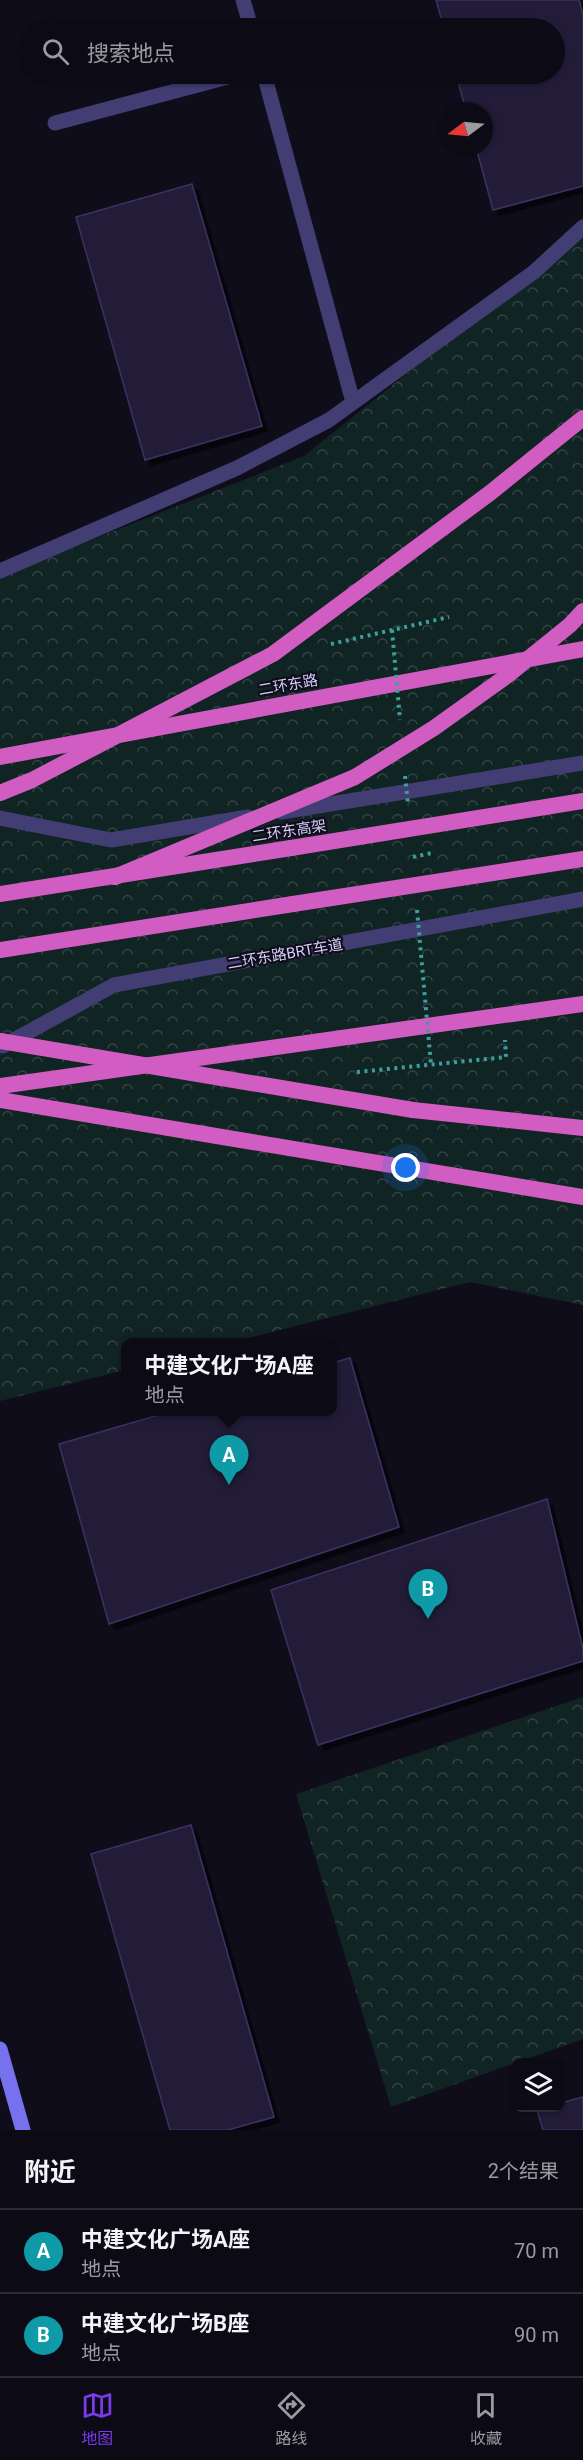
<!DOCTYPE html>
<html lang="zh">
<meta charset="utf-8">
<style>
body{margin:0;font-family:Roboto,"Noto Sans SC",sans-serif;background:#15131d;color:#f1f3f6}
.controls{position:absolute;right:18px;bottom:18px;display:grid;overflow:hidden;border-radius:12px;box-shadow:0 2px 4px #0004}
.controls button{width:54px;height:54px;display:grid;place-items:center;padding:0;border:0;border-bottom:2px solid #2c2b34;background:#0c0a14;color:#f1f3f6;font:30px sans-serif}
.compass{position:absolute;left:439px;top:102px;width:54px;height:54px;border-radius:50%;background:#0c0a14;box-shadow:0 2px 4px #0004;rotate:254deg}
.you{position:absolute;left:406px;top:1168px;width:21px;height:21px;margin:-15px;border:4px solid #fff;border-radius:50%;background:#1a73e8;box-shadow:0 0 0 9px #1a73e833}
.badge{display:grid;place-items:center;width:39px;height:39px;border-radius:50%;background:#7c3aed;color:#fff;font-size:20px;font-weight:700}
.pin{position:absolute;translate:-50% -50px;filter:drop-shadow(0 2px 3px #0008)}
.pin::after{content:'';position:absolute;top:32px;width:21px;height:18px;background:inherit;clip-path:polygon(0 0,100% 0,50% 100%)}
.popup{position:absolute;left:121px;top:1338px;width:216px;height:78px;box-sizing:border-box;display:grid;place-content:center;border-radius:12px;background:#0c0a14;filter:drop-shadow(0 2px 4px #0005);font-size:20px;white-space:nowrap;color:#9a9aa0}
.popup b{font-size:22px;color:#f1f3f6}
.popup::after{content:'';position:absolute;left:50%;top:100%;margin-left:-12px;border:12px solid transparent;border-top-color:#0c0a14}
.list{margin:0;padding:0;list-style:none}
h2{display:flex;justify-content:space-between;align-items:center;height:78px;margin:0;padding:0 24px;font-size:26px}
h2 small{font-size:20px;font-weight:400;color:#9a9aa0}
.list li{display:grid;grid-template-columns:39px 1fr auto;gap:18px;align-items:center;box-sizing:border-box;height:84px;padding:0 24px;border-top:2px solid #2c2b34}
.list b{display:block;font-size:22px;white-space:nowrap}
.list p{margin:0;font-size:20px;white-space:nowrap;color:#9a9aa0}
.list em{font-size:20px;font-style:normal;color:#9a9aa0}
.icon{flex:none;width:33px;height:33px;fill:none;stroke:currentColor;stroke-width:2;stroke-linecap:round;stroke-linejoin:round}
.map{position:relative;flex:none;width:583px;height:2130px;overflow:hidden}
.search{position:absolute;background:#0c0a14;box-shadow:0 2px 4px #0004;left:18px;right:18px;top:18px;height:66px;display:flex;align-items:center;gap:15px;box-sizing:border-box;padding:0 21px;border-radius:33px;color:#9a9aa0;font-size:22px}
.sheet{height:246px;background:#0c0a14}
nav{display:flex;justify-content:space-around;align-items:center;box-sizing:border-box;height:84px;border-top:2px solid #2c2b34;background:#0c0a14;font-size:16px;color:#9a9aa0}
nav a{display:grid;justify-items:center;gap:3px}
nav .on{color:#7c3aed}
.map>svg:first-child{display:block}
.park{fill:url(#park-crowns)}
.building{fill:#231c39;stroke:#3c3162;stroke-width:1.5;filter:url(#shadow)}
.lines{fill:none;stroke-linecap:round;stroke-linejoin:round}
.path{stroke:#3b9f9c;stroke-width:4;stroke-dasharray:3 4.5;stroke-linecap:butt}
.service{stroke:#423e74;stroke-width:15}
.minor{stroke:#423e74;stroke-width:15}
.secondary{stroke:#7771ed;stroke-width:15}
.trunk{stroke:#d25dc2;stroke-width:16}
.path-bridge{stroke:#3b9f9c;stroke-width:4;stroke-dasharray:3 4.5;stroke-linecap:butt}
.trunk-bridge{stroke:#d25dc2;stroke-width:16}
.labels{text-anchor:middle;dominant-baseline:central;stroke-width:4.5;stroke-linejoin:round;paint-order:stroke}
.street-label{font-size:15px;fill:#d4cef9;stroke:#100d1b}
</style>
<div class="map">
<svg width="583" height="2130" viewBox="0 0 583 2130">
<defs>
<pattern id="park-crowns" width="20" height="18" patternUnits="userSpaceOnUse" patternTransform="scale(1.5)"><rect width="20" height="18" fill="#112424"/><path d="M2 6a3 3 0 1 1 6 0M12 15a3 3 0 1 1 6 0" fill="none" stroke="#334345"/></pattern>
<filter id="shadow"><feDropShadow dx="5.5" dy="5.5" stdDeviation="0" flood-color="#0009"/></filter>
</defs>
<rect width="100%" height="100%" fill="#100d1b"/>
<!-- park -->
<g class="park">
<path d="M583,218V1305L470,1282L232,1342H125V1370L0,1401V571L78,545L304,456L440,347Z"/>
<path d="M583,1697V2039L391,2107L296,1794Z"/>
</g>
<!-- building -->
<g class="building">
<path d="M436,0H579L583,15V186L493,210L476,147H484V111H466L456,74H554V28H444Z"/>
<path d="M192,184L262,426L145,460L76,217Z"/>
<path d="M350,1358L399,1527L109,1624L59,1444L169,1412H332V1363Z"/>
<path d="M547,1499L583,1649V1661L318,1745L271,1590Z"/>
<path d="M191,1825L274,2117L228,2130H170L91,1854Z"/>
<path d="M583,2097V2130H543L537,2110L560,2108V2103Z"/>
</g>
<g class="lines">
<!-- path -->
<g class="path">
<path d="M331,644L449,617"/>
<path d="M413,857L432,853"/>
<path d="M357,1072L506,1057L505,1040"/>
</g>
<!-- service -->
<g class="service">
<path d="M281,812L583,763"/>
<path d="M0,818L111,840L248,817"/>
<path d="M3,1046L114,985L583,899"/>
</g>
<!-- minor -->
<g class="minor">
<path d="M243,0L251,28"/>
<path d="M264,74L353,402"/>
<path d="M55,123L239,74"/>
<path d="M0,571L237,468L329,420L534,272L583,227"/>
</g>
<!-- secondary -->
<path class="secondary" d="M0,2049L23,2130"/>
<!-- trunk -->
<g class="trunk">
<path d="M0,757L583,649"/>
<path d="M0,894L291,848"/>
<path d="M0,950L293,904"/>
<path d="M0,1086L583,1004"/>
<path d="M0,1100L583,1197"/>
<path d="M413,1110L583,1128"/>
</g>
<!-- path-bridge -->
<g class="path-bridge">
<path d="M392,630L400,720"/>
<path d="M405,776L408,804"/>
<path d="M417,910L431,1065"/>
</g>
<!-- trunk-bridge -->
<g class="trunk-bridge">
<path d="M0,793L32,780L273,654L490,493L583,418"/>
<path d="M291,848L583,801"/>
<path d="M115,877L355,777L434,728L508,675L570,625L583,611"/>
<path d="M293,904L583,859"/>
<path d="M0,1041L413,1110"/>
</g>
</g>
<g class="labels">
<!-- street labels -->
<g class="street-label">
<text transform="translate(288 685) rotate(-10)">二环东路</text>
<text transform="translate(289 831) rotate(-9)">二环东高架</text>
<text transform="translate(285 954) rotate(-10)">二环东路BRT车道</text>
</g>
</g>
</svg>
<div class="controls">
<button><svg class="icon" aria-label="layers" viewBox="0 0 24 24"><path d="M12 4l9 5-9 5-9-5zM3 14l9 5 9-5"/></svg></button>
</div>
<svg class="compass" viewBox="-18 -18 36 36"><path d="M0-13l5 13h-10z" fill="#e53935"/><path d="M0 13l5-13h-10z" fill="#9a9aa0"/></svg>
<div class="you"></div>
<div class="pin badge" style="left:229px;top:1485px;background:#0f9aa8">A</div>
<div class="popup"><b>中建文化广场A座</b>地点</div>
<div class="pin badge" style="left:428px;top:1619px;background:#0f9aa8">B</div>
<div class="search"><svg class="icon" aria-label="search" viewBox="0 0 24 24"><circle cx="10" cy="10" r="6"/><path d="M15 15l6 6"/></svg>搜索地点</div>
</div>
<section class="sheet">
<h2>附近<small>2个结果</small></h2>
<ul class="list">
<li><span class="badge" style="background:#0f9aa8">A</span><div><b>中建文化广场A座</b><p>地点</p></div><em>70 m</em></li>
<li><span class="badge" style="background:#0f9aa8">B</span><div><b>中建文化广场B座</b><p>地点</p></div><em>90 m</em></li>
</ul>
</section>
<nav>
<a class="on"><svg class="icon" aria-label="map" viewBox="0 0 24 24"><path d="M3 6l6-2 6 2 6-2v14l-6 2-6-2-6 2zM9 4v14M15 6v14"/></svg>地图</a>
<a><svg class="icon" aria-label="directions" viewBox="0 0 24 24"><path d="M12 3l9 9-9 9-9-9zM9 14v-3h6M13 9l2 2-2 2"/></svg>路线</a>
<a><svg class="icon" aria-label="saved" viewBox="0 0 24 24"><path d="M7 4h10v16l-5-4-5 4z"/></svg>收藏</a>
</nav>
